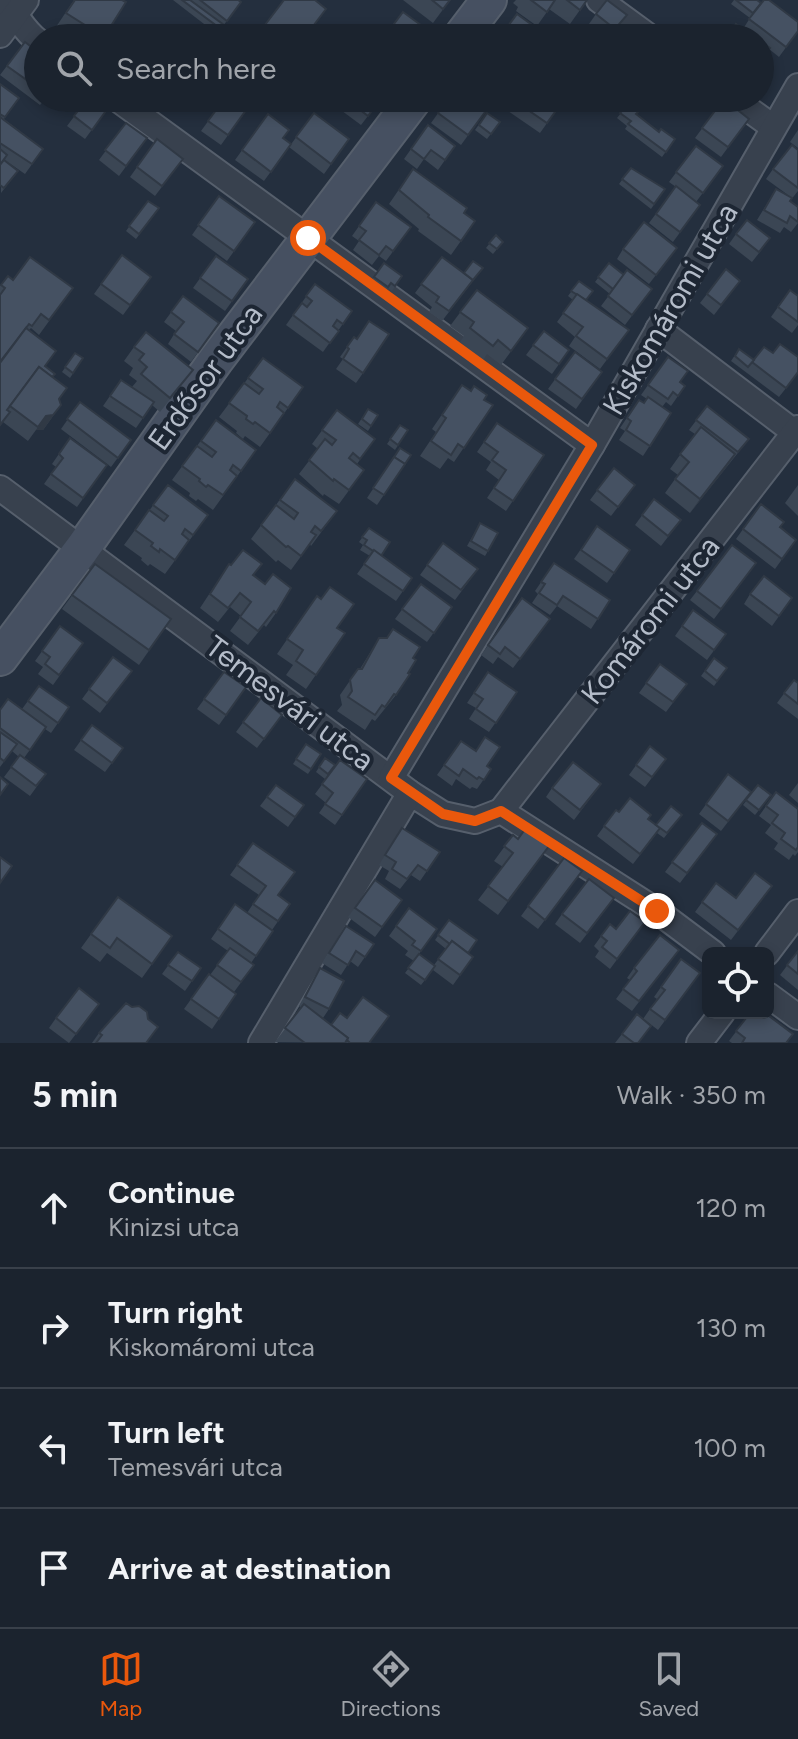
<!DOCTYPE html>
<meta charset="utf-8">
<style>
body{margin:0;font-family:Figtree,sans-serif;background:#242b36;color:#f1f3f6}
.controls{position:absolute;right:24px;bottom:24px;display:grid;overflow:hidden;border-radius:12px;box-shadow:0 4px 12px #0003}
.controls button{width:72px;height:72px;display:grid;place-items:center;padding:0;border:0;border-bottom:2px solid #39404a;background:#1b232e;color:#f1f3f6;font:40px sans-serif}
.stop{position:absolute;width:24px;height:24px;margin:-18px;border:6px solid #ea580c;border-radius:50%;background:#fff}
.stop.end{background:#ea580c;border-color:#fff;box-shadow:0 2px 8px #0008}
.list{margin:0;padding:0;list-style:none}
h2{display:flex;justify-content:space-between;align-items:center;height:104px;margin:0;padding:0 32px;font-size:34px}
h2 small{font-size:26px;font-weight:400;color:#a0a4aa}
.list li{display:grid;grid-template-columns:52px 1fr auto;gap:24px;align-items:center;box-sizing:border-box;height:120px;padding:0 32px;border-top:2px solid #39404a}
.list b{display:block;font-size:30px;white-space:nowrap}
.list p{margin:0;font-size:26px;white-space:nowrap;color:#a0a4aa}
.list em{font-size:26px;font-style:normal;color:#a0a4aa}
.icon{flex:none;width:44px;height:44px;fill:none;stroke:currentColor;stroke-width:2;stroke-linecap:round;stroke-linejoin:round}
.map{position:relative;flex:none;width:798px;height:1043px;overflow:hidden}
.search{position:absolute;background:#1b232e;box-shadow:0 4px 12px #0003;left:24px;right:24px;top:24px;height:88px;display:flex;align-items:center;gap:20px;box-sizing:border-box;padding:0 28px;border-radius:44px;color:#a0a4aa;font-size:30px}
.sheet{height:584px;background:#1b232e}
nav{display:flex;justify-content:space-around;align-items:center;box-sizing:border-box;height:112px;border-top:2px solid #39404a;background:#1b232e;font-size:22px;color:#a0a4aa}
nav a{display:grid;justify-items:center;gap:4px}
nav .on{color:#ea580c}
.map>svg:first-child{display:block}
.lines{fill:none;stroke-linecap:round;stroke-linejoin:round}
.street-casing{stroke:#565f6c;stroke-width:28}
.secondary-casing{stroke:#565f6c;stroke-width:38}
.street{stroke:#38414e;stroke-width:24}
.secondary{stroke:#465061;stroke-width:34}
.wall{fill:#3b4654}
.shaded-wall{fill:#303945}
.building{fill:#455162;stroke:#303945;stroke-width:2}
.route{stroke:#ea580c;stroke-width:10}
.labels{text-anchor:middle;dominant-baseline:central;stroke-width:8;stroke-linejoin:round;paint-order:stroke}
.street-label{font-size:30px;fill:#b4bcc9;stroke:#1d2633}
</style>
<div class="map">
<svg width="798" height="1043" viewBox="0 0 798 1043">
<rect width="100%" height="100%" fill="#242f3e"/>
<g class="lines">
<!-- street casing -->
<g class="street-casing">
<g id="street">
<path d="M1,0C16,11 22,30 38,41"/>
<path d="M599,0L651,38"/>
<path d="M0,35L26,0"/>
<path d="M116,98L592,445"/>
<path d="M733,98L773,127"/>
<path d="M658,329L798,435"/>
<path d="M0,488L410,793L443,814L475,821L501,811L657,911L713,953"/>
<path d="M391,778L592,445L798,86"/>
<path d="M501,811L798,428"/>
<path d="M767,953L798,912"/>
<path d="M768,995L798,1017"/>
<path d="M261,1043L410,793"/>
<path d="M699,1043L722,1013"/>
</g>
</g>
<!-- secondary casing -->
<g class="secondary-casing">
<g id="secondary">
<path d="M460,38L489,0"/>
<path d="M0,658L82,549L216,360L415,98"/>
</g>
</g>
<!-- street -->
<use href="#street" class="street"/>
<!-- secondary -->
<use href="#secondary" class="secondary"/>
</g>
<!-- wall -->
<g class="wall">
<path d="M74,0H122L126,2L103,38H73L56,27Z"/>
<path d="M173,0H238L241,2L217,34Z"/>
<path d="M403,0H450L433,23Z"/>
<path d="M516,0H587L570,24L549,9L537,26L516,11L518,7L513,3Z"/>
<path d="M734,0H757L798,31L779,57L769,49L760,62V38H726L743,29L750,18L731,4Z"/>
<path d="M596,14L627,15L609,38H607L589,24Z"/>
<path d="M25,42L38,52V98H46L40,105L0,75Z"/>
<path d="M0,84L19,98L4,119L43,149L25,174L9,163L18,171L1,193Z"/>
<path d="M88,98L108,108L85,139L67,126Z"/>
<path d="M225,98L249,106L221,145L201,131Z"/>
<path d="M259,98H282L272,112L257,101Z"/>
<path d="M340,98H382L361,125L334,105Z"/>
<path d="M449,98L488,108L461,145L431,123Z"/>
<path d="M517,98L560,105L540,133L508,111Z"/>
<path d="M622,98H652L642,112Z"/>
<path d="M724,99L749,119L721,157L695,138Z"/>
<path d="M628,104L636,114L659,132L675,139L662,157L625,129L627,126L617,118Z"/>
<path d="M314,113L349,139L324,174L289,147Z"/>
<path d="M487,113L500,122L487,139L475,130Z"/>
<path d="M268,114L283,138L291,144L264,181L235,160Z"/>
<path d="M126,123L147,138L119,176L99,160Z"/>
<path d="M428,125L455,146L438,170L424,159L417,169L404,159Z"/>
<path d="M798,130V148L790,142Z"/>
<path d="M157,139L183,159L155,196L130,177Z"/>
<path d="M696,146L723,166L696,202L700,205L673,242L649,223L676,187L669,182Z"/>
<path d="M798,150V191L790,201L798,207V223L791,232L784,227L780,233L757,220L776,189L788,195L766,179L773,169Z"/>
<path d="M631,168L665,189L651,209L619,184Z"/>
<path d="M413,169L464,213L475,221L451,255L418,231L419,229L389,204Z"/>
<path d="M219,196L255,222L227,261L192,235Z"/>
<path d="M148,201L159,208L136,239L126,231Z"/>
<path d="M376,202L411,227L386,261L379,256L372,265L353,250L359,241L352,236Z"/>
<path d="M736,234L763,248L752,262L729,244Z"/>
<path d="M496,235L503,242L493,254L486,248Z"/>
<path d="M677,248L649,284L617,259L623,249Z"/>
<path d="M122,255L151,277L123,315L94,294Z"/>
<path d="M216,256L248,279L225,311L193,288Z"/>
<path d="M442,257L464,273L483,268L442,321L429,312L432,307L415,293Z"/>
<path d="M384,263L402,276L392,291L388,288L384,292L370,282Z"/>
<path d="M609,263L624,275L652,289L625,325L601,306L610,294L595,282Z"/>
<path d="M8,276L13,280L73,288L39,335L31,328L29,330L45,366L53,377L61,405L43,430H36L28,441L3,422L0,426V286Z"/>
<path d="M579,281L586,300L629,330L600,369L569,346L575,337L557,322L573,300L568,296Z"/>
<path d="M740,281L714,315L700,303L707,294Z"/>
<path d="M315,284L352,311L323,352L286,325Z"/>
<path d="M477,290L528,328L501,365L487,354L483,360L460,342L464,336L450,326Z"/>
<path d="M183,296L219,323L191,362L168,344L176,331L164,322Z"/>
<path d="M798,296V325L792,333L771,317L778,307Z"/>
<path d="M544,331L569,350L552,374L526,355Z"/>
<path d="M354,337L363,373L356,383L336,369L343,359L340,357Z"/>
<path d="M134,347L193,370L160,412L152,405L136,428L103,406L121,380L132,387L137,381L129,375L133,368L124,361Z"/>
<path d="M739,349L753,360L773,353L798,373L779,397L731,361Z"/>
<path d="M575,352L602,372L576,409L548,389Z"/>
<path d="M75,353L83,358L70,378L62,372Z"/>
<path d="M668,357L680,382L685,386L671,406L666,402L662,407L671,413L643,456L619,440L625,431L620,428L639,400L644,403L647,399L641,395Z"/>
<path d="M263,358L303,387L260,447L245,436L243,439L236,433L237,431L219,417Z"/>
<path d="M462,385L493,405L454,462L448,458L440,469L420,456L436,432L432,429Z"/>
<path d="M80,402L131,440L111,467L61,429Z"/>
<path d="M707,406L749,439L690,513L665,493L678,475L670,469L695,434L689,430Z"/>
<path d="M368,409L378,415L368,431L358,424Z"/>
<path d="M337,410L375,439L357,464L364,470L339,504L324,494L323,496L299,474L318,449L312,444Z"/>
<path d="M216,420L256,450L213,510L198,499L196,501L189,496L190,493L172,480Z"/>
<path d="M497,423L544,455L506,511L487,498L499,480L486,470L491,462L477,452Z"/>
<path d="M400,425L408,430L395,450L387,444Z"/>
<path d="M70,438L107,465L77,507L44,484L56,467L52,464Z"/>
<path d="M400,448L411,455L377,505L367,498Z"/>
<path d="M614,468L635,485L611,516L590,500Z"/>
<path d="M295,479L337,511L311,546L310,544L291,570L278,560L276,562L251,539Z"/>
<path d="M168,485L208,515L165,574L150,564L148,566L141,560L142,558L124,545Z"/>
<path d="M798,485V516L785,503Z"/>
<path d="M654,499L681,520L661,546L635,525Z"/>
<path d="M761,504L780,527L796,540L775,569L736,539Z"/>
<path d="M480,523L488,551L485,556L467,546Z"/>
<path d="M597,526L630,550L607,583L574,559Z"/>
<path d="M369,528L381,556L412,578L396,601L357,574L370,556L360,550L363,545L359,542Z"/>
<path d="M443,543L478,569L455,600L420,575Z"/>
<path d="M554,563L610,600L591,629L557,606L550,615L532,603L538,594L535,591Z"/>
<path d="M756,563L714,619L690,600L697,591Z"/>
<path d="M95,564L171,619L139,665L62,609Z"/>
<path d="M229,564L254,575L276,613L266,627L264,625L248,645L230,631L241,616L230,607L218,622L200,608Z"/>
<path d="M421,584L452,607L427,642L395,619Z"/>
<path d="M750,594L792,598L772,626L744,604Z"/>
<path d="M317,596L337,628L345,633L306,689L286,675L293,665L277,654Z"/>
<path d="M522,598L550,619L513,668L498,657L493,664L481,655Z"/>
<path d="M693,610L726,634L707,660L675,636Z"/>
<path d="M60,626L83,643L53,685L38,674L43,667L35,661Z"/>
<path d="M379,638L413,658L408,673L396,695L375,721L372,719L365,730L337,711L342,705L340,695L358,669H360Z"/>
<path d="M113,657L132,671L100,713L82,699Z"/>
<path d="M714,658L727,668L714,686L701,676Z"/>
<path d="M660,664L687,684L666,712L639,693Z"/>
<path d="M224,672L246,687L219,725L197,709Z"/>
<path d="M488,672L517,692L489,732L469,719L476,708L467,703Z"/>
<path d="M794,680L798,683V719L777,703Z"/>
<path d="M39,686L69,707L51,733L45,729L24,758L46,774L30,796L4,777L19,757L12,751L0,767V710L22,709Z"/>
<path d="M261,698L282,715L257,748L236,732Z"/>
<path d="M92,725L123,748L105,772L74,750Z"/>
<path d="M461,741L476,751L487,766L491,769L477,789L472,787L470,789L456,779L452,786L437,775Z"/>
<path d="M306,744L321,754L308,774L293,764Z"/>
<path d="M650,746L666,759L645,787L629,775Z"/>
<path d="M325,758L335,765L325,779L316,772Z"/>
<path d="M340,760L367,779L335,825L319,813L326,803L315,794Z"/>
<path d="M728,774L751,792L721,831L699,814Z"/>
<path d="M798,783V803L789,795Z"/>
<path d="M601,784L574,820L546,797L552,788Z"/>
<path d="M276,785L304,805L288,827L260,806Z"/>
<path d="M758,785L771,795L755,815L743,805Z"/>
<path d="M776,792L798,809V852L795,856L793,854L789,860L774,849L778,843L765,833L771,825L759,816Z"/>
<path d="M616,810L619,812L648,819L656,825L682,815L664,838L657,833L633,864L597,836Z"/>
<path d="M702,823L717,834L680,883L665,872Z"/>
<path d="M513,835L518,839L552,842L498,915L478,900L503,867L494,861Z"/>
<path d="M395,838L440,852L420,881L411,875L400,889L385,879L389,871L379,865Z"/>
<path d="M253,843L278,895L290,904L272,930L273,931L251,963L254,965L234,992L210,975L228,951L211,939L235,904L247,913L259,895L230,875Z"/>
<path d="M564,858L582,871L538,929L521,916Z"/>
<path d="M375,880L402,900L375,937L348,917Z"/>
<path d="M716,883L736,898L772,886L731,940L695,912Z"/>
<path d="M118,897L172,936L142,978L107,953L100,962L81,948Z"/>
<path d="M409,908L437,929L419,954L434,965L446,949L435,940L449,920L468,953L473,957L453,985L433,970L421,985L405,973L414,961L405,955L408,951L389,936Z"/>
<path d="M607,908L580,943L555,924L562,914Z"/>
<path d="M645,922L610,969L595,957L599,951L594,946L610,924L616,929Z"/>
<path d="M339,936L374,944L358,967L350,961L341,975L322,963Z"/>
<path d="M679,950L632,1011L616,999L630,980L627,978L634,968Z"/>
<path d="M798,951V990L780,975Z"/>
<path d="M178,952L201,968L185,991L162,974Z"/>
<path d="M681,959L700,973L658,1030L645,1020L639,1043H615L622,1034L643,1019L657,999L654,997Z"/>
<path d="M320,968L329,1009L323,1018L331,1025L369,1043L275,1042L301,1008L299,1006L314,978Z"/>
<path d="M209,974L236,994L212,1029L184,1009Z"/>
<path d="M99,1004L69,1043L49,1028L56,1018Z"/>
<path d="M750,1013L787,1043H732L729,1041Z"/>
<path d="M99,1033L146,1043H92Z"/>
</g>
<!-- shaded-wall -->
<g class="shaded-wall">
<path d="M61,405L43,430H36L28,441L46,416Z"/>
<path d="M735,454L725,469L690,513L700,499Z"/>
</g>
<!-- building -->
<g class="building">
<path d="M75,0H122L126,2L104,37L66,13Z"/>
<path d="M182,0H190L224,25L221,29Z"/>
<path d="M200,0H238L241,2L227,21Z"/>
<path d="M284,0H315L326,9L304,38H255Z"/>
<path d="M432,0H450L443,9Z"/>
<path d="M531,0H555L547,12Z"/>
<path d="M567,0H587L580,10Z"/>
<path d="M607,0L627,15L615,29L596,14Z"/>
<path d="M736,0H757L761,3L753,13Z"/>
<path d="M764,0H769L798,22V31L786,47L749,19Z"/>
<path d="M403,12L433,34L430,38H387L385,36Z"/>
<path d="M517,14L543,33L539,38H507L502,34Z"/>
<path d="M736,24L756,38H726Z"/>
<path d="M183,33L190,38H179Z"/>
<path d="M760,41L770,48L760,62Z"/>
<path d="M25,42L38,52V88L7,66Z"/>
<path d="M0,84L19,98L5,117L0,114Z"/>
<path d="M88,98H95L108,108L92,130L74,116Z"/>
<path d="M225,98H238L249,106L228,135L208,121Z"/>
<path d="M263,98H282L275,107Z"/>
<path d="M345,98H381L368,116Z"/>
<path d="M449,98H475L488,108L468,135L438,113Z"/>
<path d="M517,98H550L560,105L547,123L515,101Z"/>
<path d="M642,98H652L649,103Z"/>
<path d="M724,99L749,119L728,147L702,128Z"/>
<path d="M628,104L638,112L636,114L659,132L661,129L675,139L666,152L628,124L631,121L620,113Z"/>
<path d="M314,113L349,139L331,164L296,137Z"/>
<path d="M487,113L500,122L491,134L479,125Z"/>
<path d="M268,114L289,130L283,138L291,144L271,172L242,150Z"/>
<path d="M0,117L43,149L32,164L0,143Z"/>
<path d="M126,123L147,138L126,166L105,150Z"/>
<path d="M428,125L455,146L445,160L431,150L424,159L411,149Z"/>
<path d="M157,139L183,159L162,186L137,167Z"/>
<path d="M792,145L798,150V188L773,169Z"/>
<path d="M696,146L723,166L703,193L676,172Z"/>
<path d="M0,149L7,155L0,165Z"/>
<path d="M4,160L18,171L4,188L0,185V165Z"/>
<path d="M631,168L665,189L654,204L622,179Z"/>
<path d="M413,169L467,208L464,213L475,221L461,241L428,217L429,215L399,190Z"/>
<path d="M676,186L700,205L680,232L656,214Z"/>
<path d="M776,189L792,198L790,201L798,207V222L790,216L787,223L764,210Z"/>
<path d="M219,196L255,222L234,251L198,225Z"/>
<path d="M148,201L159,208L139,234L129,226Z"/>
<path d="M376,202L411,227L393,251L386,246L379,255L359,240L366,231L359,226Z"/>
<path d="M747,220L770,238L759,252L736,234Z"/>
<path d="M644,222L677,248L656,275L623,249Z"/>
<path d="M496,235L503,242L497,249L489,243Z"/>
<path d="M122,255L151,277L130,305L101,284Z"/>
<path d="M216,256L248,279L232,301L200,278Z"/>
<path d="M30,257L73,288L49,320L41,314L32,326L29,324L0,362V295L5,288L1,285L8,276L13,280Z"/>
<path d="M442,257L473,280L449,311L436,302L439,297L421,284Z"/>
<path d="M473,261L483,268L473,280L464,273Z"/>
<path d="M384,263L402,276L395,286L391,283L388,287L374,277Z"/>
<path d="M609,263L624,275L613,289L598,277Z"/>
<path d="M726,269L740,281L721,305L707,294Z"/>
<path d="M627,270L652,289L632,315L608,296Z"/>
<path d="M579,281L593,291L586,300L571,291Z"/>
<path d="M315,284L352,311L343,324L337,320L333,326L339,331L330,343L293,315L302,303L307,307L312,301L306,296Z"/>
<path d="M477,290L528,328L511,351L498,340L493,346L470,328L474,322L460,312Z"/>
<path d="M790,290L798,296V322L778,307Z"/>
<path d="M577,294L629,330L607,359L576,336L583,327L563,313Z"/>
<path d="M183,296L219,323L198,352L174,334L184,322L171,312Z"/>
<path d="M369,321L389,334L363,373L343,359L349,349L347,347L354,337L357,339Z"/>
<path d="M26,328L56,351L45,366L55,374L52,377L39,367L7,410L10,412L0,425V363Z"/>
<path d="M544,331L569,350L559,364L533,345Z"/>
<path d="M146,332L193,370L170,398L141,374L147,367L139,360L144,354L134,347Z"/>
<path d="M780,344L798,357V372L786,388L752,362L764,347L773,353Z"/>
<path d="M739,349L754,360L748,367L735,356Z"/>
<path d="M575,352L602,372L582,399L555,379Z"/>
<path d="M75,353L83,358L73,373L65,367Z"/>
<path d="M668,357L688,371L680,382L685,386L678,396L673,392L668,399L648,385Z"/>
<path d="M263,358L303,387L288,408L280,402L277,407L284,413L270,433L255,422L253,424L246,419L247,416L229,403L244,383L259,394L263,389L248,378Z"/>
<path d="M39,367L67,388L59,399L61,405L53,415L46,416L38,427L10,406Z"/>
<path d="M121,380L154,402L143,418L110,396Z"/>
<path d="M462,385L471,391L474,386L487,395L484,400L493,405L464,448L458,444L451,455L431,441L446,418L442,415Z"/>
<path d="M648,397L671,413L650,446L626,430L631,421L627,418L639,400L644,403Z"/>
<path d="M80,402L131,440L118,458L67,419Z"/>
<path d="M707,406L749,439L738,452L696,420Z"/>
<path d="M368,409L378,415L371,426L362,419Z"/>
<path d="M337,410L375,439L360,459L353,453L349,458L364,470L349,490L334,479L333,481L309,460L325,439L332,445L336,440L322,430Z"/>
<path d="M216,420L256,450L241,471L233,465L230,470L237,476L223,495L208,485L206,487L199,481L200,479L182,466L197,446L212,457L216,452L201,441Z"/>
<path d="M497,423L544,455L513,501L494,488L506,470L492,460L498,452L484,442Z"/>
<path d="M400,425L408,430L398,445L390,439Z"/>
<path d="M701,427L735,454L700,499L675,479L689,462L680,454Z"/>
<path d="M70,438L107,465L83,498L51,474L63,458L59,454Z"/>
<path d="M400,448L411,455L405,464L394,457L391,462Z"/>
<path d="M394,457L405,464L384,495L373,488Z"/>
<path d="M614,468L635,485L618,507L597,490Z"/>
<path d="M295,479L337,511L321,531L315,526L311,532L316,535L301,556L288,546L286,547L261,525L276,505L294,519L298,513L280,500Z"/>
<path d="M168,485L208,515L193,535L185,529L182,534L189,540L175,560L160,549L159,552L151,546L153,543L135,530L149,510L164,521L168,516L153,505Z"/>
<path d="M654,499L681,520L668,536L642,515Z"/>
<path d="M761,504L784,522L780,527L796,540L782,559L743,529Z"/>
<path d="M480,523L498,533L488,551L471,541Z"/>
<path d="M597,526L630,550L614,573L581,550Z"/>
<path d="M369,528L390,542L381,556L364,545L367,540L362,537Z"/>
<path d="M443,543L478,569L461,590L427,565Z"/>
<path d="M732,545L756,563L721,609L697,591Z"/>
<path d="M243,550L262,564L253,575L265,584L273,574L291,588L276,613L274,611L258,631L240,617L251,602L240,593L228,608L210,594L229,564L231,565Z"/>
<path d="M374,550L412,578L403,591L364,564Z"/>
<path d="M554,563L610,600L598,619L563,596L557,605L539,593L545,584L541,582Z"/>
<path d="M95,564L171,619L149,650L72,595Z"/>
<path d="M764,576L792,598L779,616L750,594Z"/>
<path d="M421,584L452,607L434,633L402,609Z"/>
<path d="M330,587L354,604L337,628L345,633L316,675L296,661L303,650L287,639L317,596L321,599Z"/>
<path d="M522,598L550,619L520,659L505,647L500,654L488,645Z"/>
<path d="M693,610L726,634L714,650L682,626Z"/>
<path d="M60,626L83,643L59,675L45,664L50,657L42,651Z"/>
<path d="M393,629L420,647L413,658L416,660L408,673L410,674L396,695L394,694L385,707L382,705L375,715L348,697L352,691L350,680L358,669H362L379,638H387Z"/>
<path d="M113,657L132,671L107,703L89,689Z"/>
<path d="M714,658L727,668L717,681L705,671Z"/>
<path d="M660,664L687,684L673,702L646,683Z"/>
<path d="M224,672L246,687L226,715L204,699Z"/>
<path d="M488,672L517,692L496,723L476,709L483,699L474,693Z"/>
<path d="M794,680L798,683V704L784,693Z"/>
<path d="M39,686L69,707L58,723L28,701Z"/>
<path d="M261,698L282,715L264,739L243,722Z"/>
<path d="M8,699L46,727L30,750L0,728V710Z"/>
<path d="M92,725L123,748L112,763L81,740Z"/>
<path d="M0,732L17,744L4,761L0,758Z"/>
<path d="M485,737L500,747L487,766L491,769L484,780L479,777L477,779L463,769L459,776L444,765L461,741L476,751Z"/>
<path d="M306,744L321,754L311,769L296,759Z"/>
<path d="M650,746L666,759L652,777L636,765Z"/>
<path d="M20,755L46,774L36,786L11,767Z"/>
<path d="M325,758L335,765L328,774L319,767Z"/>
<path d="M340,760L367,779L342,815L325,804L333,793L322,784Z"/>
<path d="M573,762L601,784L580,810L552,788Z"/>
<path d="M728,774L751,792L728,821L706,804Z"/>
<path d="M0,777L8,784L0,795Z"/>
<path d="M276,785L304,805L295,817L267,797Z"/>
<path d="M758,785L771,795L759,810L746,800Z"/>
<path d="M776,792L798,809V847L796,850L781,839L785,833L772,823L778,815L766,806Z"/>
<path d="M630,798L651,815L648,819L660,828L640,854L604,826L616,810L619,812Z"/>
<path d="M671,806L682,815L667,833L656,825Z"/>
<path d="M702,823L717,834L687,873L672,862Z"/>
<path d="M528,825L552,842L508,901L488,886L513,853L504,846L513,835L518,839Z"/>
<path d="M402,828L440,852L427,871L418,865L407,879L392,869L396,862L385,855Z"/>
<path d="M253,843L295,872L278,895L290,904L278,921L253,904L266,886L237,865Z"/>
<path d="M0,857L12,866L0,883Z"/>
<path d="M564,858L582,871L545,920L528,906Z"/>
<path d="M755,873L772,886L738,930L702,902L716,883L736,898Z"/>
<path d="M589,879L614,898L587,933L562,914Z"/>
<path d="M375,880L402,900L382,927L355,908Z"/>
<path d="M118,897L172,936L152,964L117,938L110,948L91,934Z"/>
<path d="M235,904L273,931L256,956L218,929Z"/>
<path d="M409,908L437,929L421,951L412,945L415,941L396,926Z"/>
<path d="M630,911L645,922L617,959L602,947L607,941L601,936L610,924L616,929Z"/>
<path d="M449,920L477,940L468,953L452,941L450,944L438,935Z"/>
<path d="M346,926L374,944L365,957L356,951L348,965L329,953Z"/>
<path d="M660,935L679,950L639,1001L623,989L637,971L634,968Z"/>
<path d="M452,941L473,957L460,975L438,959Z"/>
<path d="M230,948L254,965L241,982L217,965Z"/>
<path d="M798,951V974L787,965Z"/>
<path d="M178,952L201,968L192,981L168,965Z"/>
<path d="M419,954L435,966L425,980L408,968Z"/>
<path d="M681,959L700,973L665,1020L650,1009L665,990L661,987Z"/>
<path d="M320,968L344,981L329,1009L305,997Z"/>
<path d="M209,974L236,994L219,1019L191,999Z"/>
<path d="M79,988L99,1004L76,1034L56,1018Z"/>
<path d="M363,997L389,1016L369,1043H350L347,1040L348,1038L331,1025L340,1013L347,1018Z"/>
<path d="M126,1003L132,1007L139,1006L147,1012L148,1019L158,1027L146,1043H96L102,1035L99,1033Z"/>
<path d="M304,1004L348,1038L345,1043H305L285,1028Z"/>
<path d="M750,1013H765L793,1034L786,1043H742L745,1038L736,1031Z"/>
<path d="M637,1014L651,1026L638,1043H634L622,1034Z"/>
</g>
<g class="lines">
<!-- route -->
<path class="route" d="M308,238L592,445L391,778L443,814L475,821L501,811L657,911"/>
</g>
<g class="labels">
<!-- street labels -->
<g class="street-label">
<text transform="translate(670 309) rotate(-60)">Kiskomáromi utca</text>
<text transform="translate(205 377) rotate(-54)">Erdősor utca</text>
<text transform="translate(650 620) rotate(-52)">Komáromi utca</text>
<text transform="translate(290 703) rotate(37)">Temesvári utca</text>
</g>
</g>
</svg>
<div class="controls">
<button><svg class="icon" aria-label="locate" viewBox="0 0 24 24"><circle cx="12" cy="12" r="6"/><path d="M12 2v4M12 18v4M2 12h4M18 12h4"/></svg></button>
</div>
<div class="stop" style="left:308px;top:238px"></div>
<div class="stop end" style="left:657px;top:911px"></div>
<div class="search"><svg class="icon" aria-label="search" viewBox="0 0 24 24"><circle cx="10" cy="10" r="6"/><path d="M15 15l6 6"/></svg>Search here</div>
</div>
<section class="sheet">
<h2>5 min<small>Walk · 350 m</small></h2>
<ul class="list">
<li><svg class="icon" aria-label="ahead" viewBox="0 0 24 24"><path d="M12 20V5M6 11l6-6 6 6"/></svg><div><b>Continue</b><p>Kinizsi utca</p></div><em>120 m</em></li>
<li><svg class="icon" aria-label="right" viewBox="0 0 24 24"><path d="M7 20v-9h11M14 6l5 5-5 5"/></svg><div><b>Turn right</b><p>Kiskomáromi utca</p></div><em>130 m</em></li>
<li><svg class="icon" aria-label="left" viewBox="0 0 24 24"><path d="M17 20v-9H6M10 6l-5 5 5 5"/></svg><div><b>Turn left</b><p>Temesvári utca</p></div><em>100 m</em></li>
<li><svg class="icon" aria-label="arrive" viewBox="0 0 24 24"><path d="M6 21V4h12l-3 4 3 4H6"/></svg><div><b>Arrive at destination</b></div></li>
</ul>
</section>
<nav>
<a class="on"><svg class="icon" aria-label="map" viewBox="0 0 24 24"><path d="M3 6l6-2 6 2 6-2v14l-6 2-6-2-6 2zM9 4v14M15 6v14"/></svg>Map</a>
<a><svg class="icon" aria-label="directions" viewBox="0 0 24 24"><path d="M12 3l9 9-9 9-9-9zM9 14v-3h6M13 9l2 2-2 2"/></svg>Directions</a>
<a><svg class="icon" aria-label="saved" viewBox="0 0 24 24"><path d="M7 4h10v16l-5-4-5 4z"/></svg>Saved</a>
</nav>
